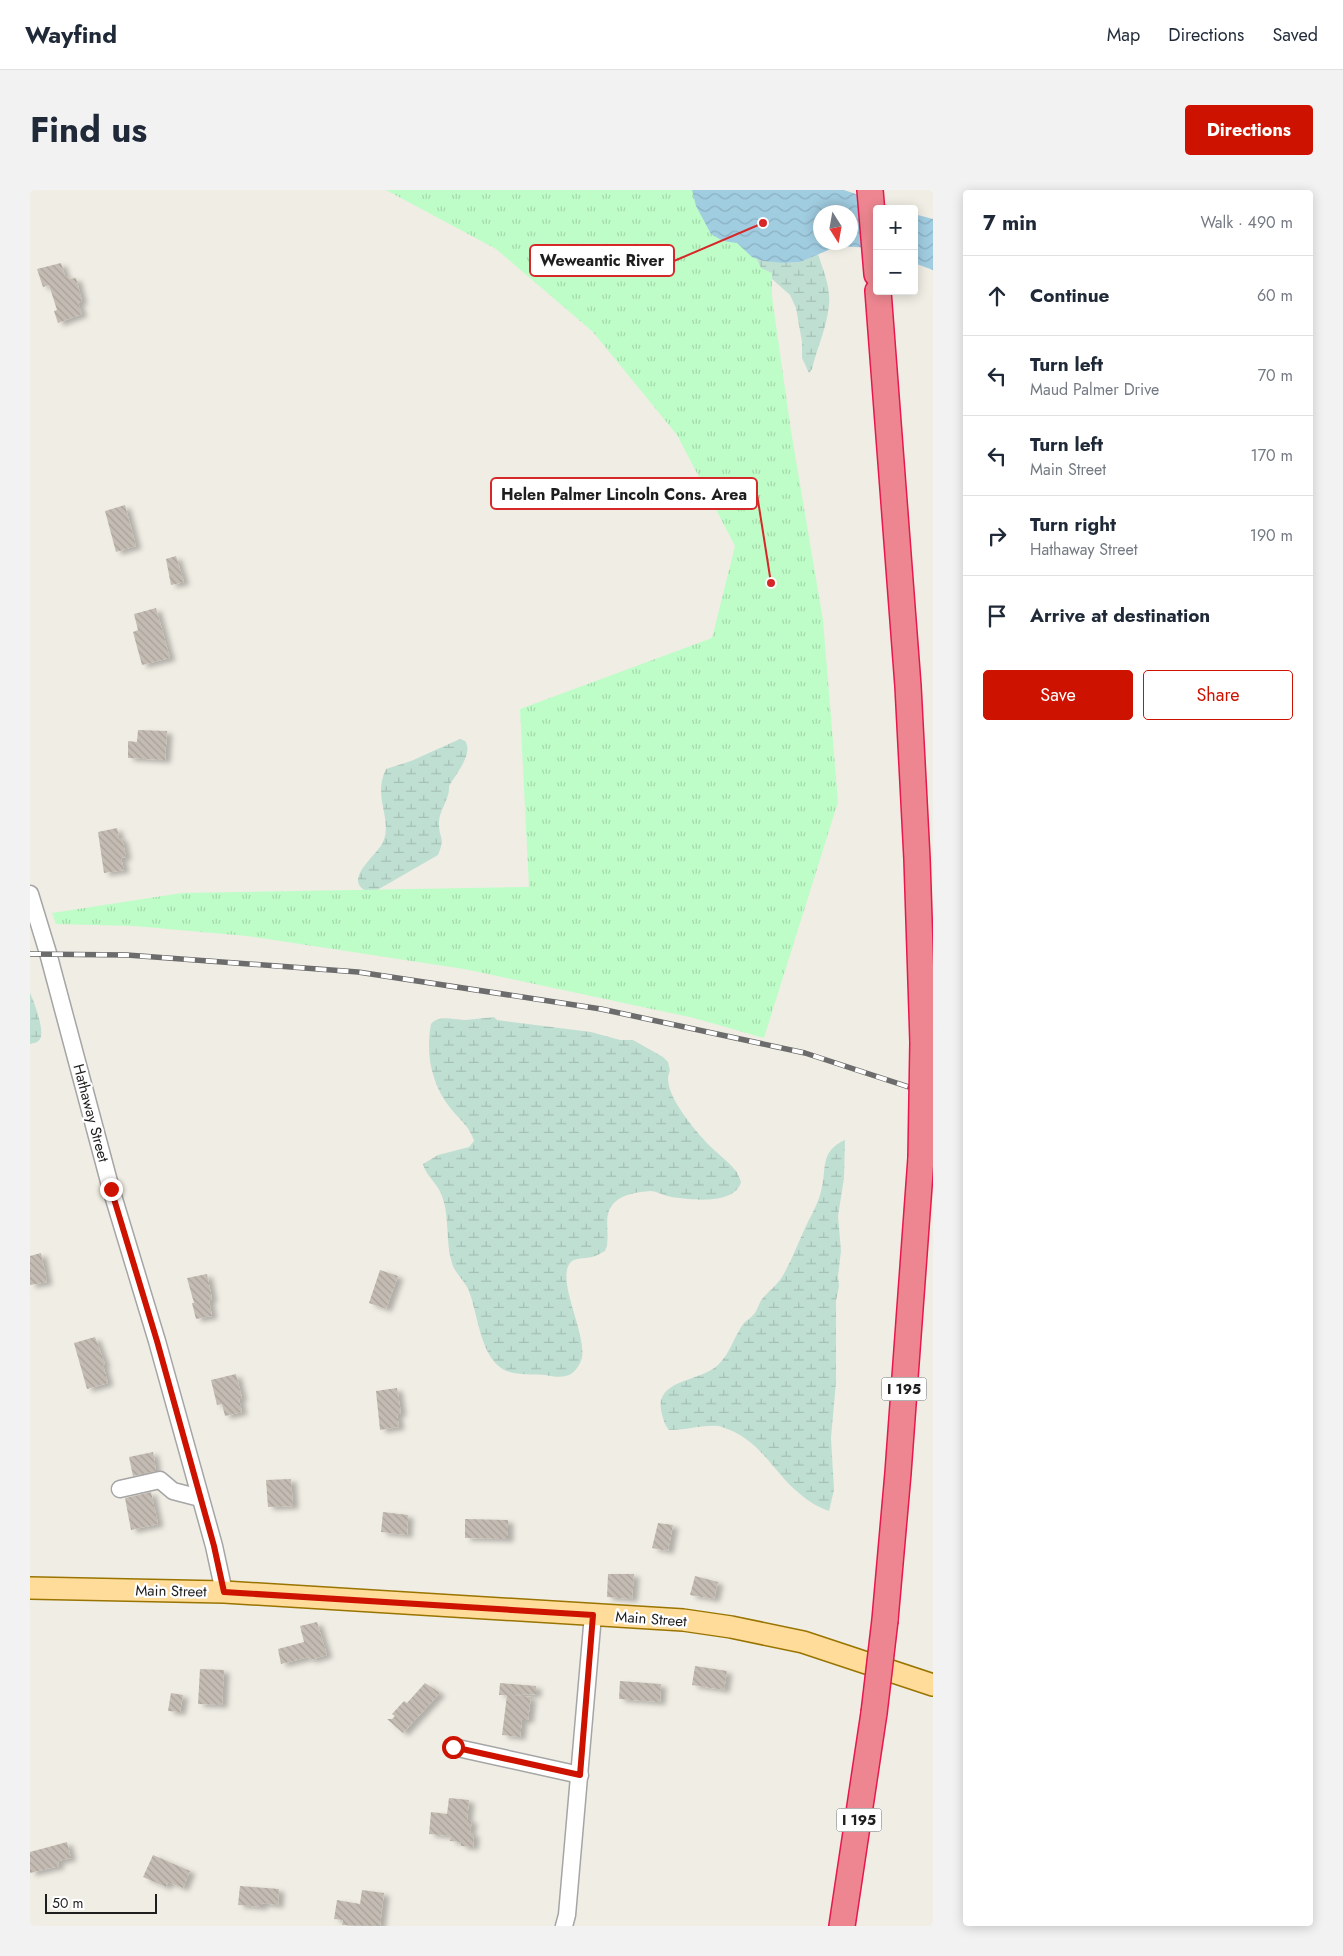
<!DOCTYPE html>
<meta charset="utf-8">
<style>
body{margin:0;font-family:Jost,sans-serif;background:#f2f2f3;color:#1f2937}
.controls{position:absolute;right:15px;top:15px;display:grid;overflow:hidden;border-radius:5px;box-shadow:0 2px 12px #0003}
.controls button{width:45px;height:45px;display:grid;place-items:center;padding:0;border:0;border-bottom:1px solid #e0e1e3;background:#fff;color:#1f2937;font:25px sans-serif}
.compass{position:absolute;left:783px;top:15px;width:45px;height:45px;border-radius:50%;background:#fff;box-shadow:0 2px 12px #0003;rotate:169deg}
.scale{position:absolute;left:15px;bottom:12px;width:112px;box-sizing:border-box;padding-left:5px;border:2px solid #1e1e1e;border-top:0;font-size:14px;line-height:18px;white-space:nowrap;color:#1e1e1e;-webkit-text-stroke:4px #fff;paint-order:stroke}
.stop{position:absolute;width:15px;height:15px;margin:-11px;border:4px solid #cd1200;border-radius:50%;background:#fff}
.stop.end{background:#cd1200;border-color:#fff;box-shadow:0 1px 5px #0008}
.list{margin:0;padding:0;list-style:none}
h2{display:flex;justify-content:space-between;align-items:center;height:65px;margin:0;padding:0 20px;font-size:21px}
h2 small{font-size:16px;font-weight:400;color:#747a83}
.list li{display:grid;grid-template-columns:32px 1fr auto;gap:15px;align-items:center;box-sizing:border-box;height:80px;padding:0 20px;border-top:1px solid #e0e1e3}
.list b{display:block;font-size:19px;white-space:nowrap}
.list p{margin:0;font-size:16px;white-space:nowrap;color:#747a83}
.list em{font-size:16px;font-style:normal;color:#747a83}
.actions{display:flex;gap:10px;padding:15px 20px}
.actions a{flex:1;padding:11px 0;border:1px solid #cd1200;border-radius:5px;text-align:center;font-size:18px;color:#cd1200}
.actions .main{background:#cd1200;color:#fff}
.icon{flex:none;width:28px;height:28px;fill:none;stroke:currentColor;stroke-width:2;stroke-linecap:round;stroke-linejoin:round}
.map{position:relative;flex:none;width:903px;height:1736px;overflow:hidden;border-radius:5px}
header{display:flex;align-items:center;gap:30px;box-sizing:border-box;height:70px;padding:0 25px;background:#fff;border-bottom:1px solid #e0e1e3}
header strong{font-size:24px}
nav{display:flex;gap:28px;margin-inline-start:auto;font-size:18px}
.intro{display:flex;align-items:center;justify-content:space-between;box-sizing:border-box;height:120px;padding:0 30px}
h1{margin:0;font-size:35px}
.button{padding:12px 22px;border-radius:5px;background:#cd1200;color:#fff;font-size:18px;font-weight:700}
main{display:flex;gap:30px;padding:0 30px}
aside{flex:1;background:#fff;border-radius:5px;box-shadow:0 2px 12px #0003}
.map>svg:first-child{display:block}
.wetland{fill:url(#wetland-marsh)}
.park{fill:url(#park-tufts)}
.water{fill:url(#water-waves);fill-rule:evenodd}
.building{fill:url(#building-back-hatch);filter:url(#shadow)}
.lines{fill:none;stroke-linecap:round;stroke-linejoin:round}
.minor-casing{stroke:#a5a5a5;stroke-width:19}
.major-casing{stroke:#997400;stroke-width:24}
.highway-casing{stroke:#e7184d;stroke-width:28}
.minor{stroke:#fff;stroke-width:16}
.major{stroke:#ffdc9a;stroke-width:21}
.highway{stroke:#ed8690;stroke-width:25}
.rail-casing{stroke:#6c6c6c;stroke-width:5.5}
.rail{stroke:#fff;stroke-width:4;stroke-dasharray:11;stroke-linecap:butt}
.highway-bridge-casing{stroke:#e7184d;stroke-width:28;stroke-linecap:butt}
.highway-bridge{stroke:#ed8690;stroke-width:25}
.route{stroke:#cd1200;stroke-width:6}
.labels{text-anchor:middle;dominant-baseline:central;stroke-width:4.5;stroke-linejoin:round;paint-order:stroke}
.shield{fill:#fff;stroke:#626262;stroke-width:1}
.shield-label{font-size:14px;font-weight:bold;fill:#1e1e1e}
.street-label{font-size:15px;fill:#1e1e1e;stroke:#fff}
.leader{fill:none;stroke:#d62828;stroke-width:2}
.callout-dot{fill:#d62828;stroke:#fff;stroke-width:2}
.callout{fill:#fff;stroke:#d62828;stroke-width:2}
.callout-label{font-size:16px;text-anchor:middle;font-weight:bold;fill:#1e1e1e}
</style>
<header>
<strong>Wayfind</strong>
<nav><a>Map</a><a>Directions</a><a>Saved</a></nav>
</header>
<div class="intro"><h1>Find us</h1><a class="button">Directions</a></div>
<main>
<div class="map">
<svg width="903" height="1736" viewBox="0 0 903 1736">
<defs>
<pattern id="wetland-marsh" width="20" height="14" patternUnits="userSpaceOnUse" patternTransform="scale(1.25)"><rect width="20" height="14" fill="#c0dfd3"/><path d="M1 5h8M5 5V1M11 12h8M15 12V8" fill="none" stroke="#a5bfb5"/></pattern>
<pattern id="park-tufts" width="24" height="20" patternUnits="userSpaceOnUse" patternTransform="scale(1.25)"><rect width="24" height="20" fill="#befdc8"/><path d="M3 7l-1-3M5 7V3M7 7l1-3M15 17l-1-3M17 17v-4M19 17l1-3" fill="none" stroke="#a3d8ab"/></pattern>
<pattern id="water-waves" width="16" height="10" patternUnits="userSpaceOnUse" patternTransform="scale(1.25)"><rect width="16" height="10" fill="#a1cde1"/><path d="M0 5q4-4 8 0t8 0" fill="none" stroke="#8ab0c1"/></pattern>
<pattern id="building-back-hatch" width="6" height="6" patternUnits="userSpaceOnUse" patternTransform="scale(1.25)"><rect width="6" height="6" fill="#c4bcb3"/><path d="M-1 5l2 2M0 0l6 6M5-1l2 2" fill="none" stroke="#a8a19a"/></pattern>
<filter id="shadow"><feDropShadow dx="5.5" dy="3" stdDeviation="2.5" flood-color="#0004"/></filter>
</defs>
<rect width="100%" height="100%" fill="#f0ede4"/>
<!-- wetland -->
<g class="wetland">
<path d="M681,44L755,73L770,72L788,64C793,80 801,98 799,115C797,137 787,158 782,179L779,183L772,168V152L766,118L760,105L742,89L729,87Z"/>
<path d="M430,549L435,551C444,563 426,584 419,596C420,610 408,621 409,634C409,650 416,646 408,665L342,703C307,693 348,665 353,652C363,628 342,607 356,579L381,571Z"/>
<path d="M0,803C4,811 15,841 10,849C8,853 4,853 0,854Z"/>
<path d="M464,827L467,830L561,842L590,850H603L633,867L638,872L640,881C629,900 667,943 681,957C689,965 699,972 706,981C708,984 710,989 711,992C705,1015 661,1010 642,1007C635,1006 627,1001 620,1001C609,1002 592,1004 584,1013C571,1026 582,1045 575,1061C571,1063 566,1066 562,1067C555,1069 545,1067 540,1073C525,1092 562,1152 550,1173C542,1189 531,1188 515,1185C502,1184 482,1186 471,1178C449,1162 448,1122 438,1099C434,1090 424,1082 422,1073C415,1051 420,1027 412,1006C407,992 397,988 393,974L408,965L439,957L444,951C440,937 430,930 421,919C402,895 395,865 401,834C409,824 424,830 436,830C445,829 455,828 464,827Z"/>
<path d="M815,950L814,988L808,1026L811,1061L808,1086L809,1096L806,1111V1192L801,1248L804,1300L799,1321C788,1317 779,1312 770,1304C742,1282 731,1249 692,1237C678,1233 655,1241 639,1240C634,1234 633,1228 631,1220C626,1189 670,1192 688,1175C700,1164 704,1146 714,1133C717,1130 722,1127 725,1123C728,1118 729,1113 732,1109C738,1102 747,1095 752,1087C762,1070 768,1053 776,1036C781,1026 787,1015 790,1005C798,980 788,962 815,950Z"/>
</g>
<!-- park -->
<path class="park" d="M356,0H682L717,48L731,78L742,83V107L761,241L793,430L808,612L734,848L664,828L434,779L217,746L104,736L26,734L22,723L152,703L499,697L490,519L682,448L705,356L647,245L563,142L466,59Z"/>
<!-- water -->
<g class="water">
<path d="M662,0H814L870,19H847L842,58L808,56L770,72L755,73L733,71L722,67L707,53L693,51L681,44L666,16ZM791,22H821V52H791Z"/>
<path d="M884,24L903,29V80L884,73Z"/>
</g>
<!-- building -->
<g class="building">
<path d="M31,73L35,86H38L40,89L46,88L52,111L48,113L52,124L28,133L24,121L27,120L19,95L13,97L7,79Z"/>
<path d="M95,315L106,356L86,362L75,321Z"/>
<path d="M146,366L154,392L141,395L136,369Z"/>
<path d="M126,418L140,468L112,475L103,442L108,440L104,424Z"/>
<path d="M108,540L137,541L135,570L98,568V551L107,552Z"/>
<path d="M87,638L89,648H92L96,667L91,668L94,680L74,683L68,642Z"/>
<path d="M11,1063L17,1092L0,1095V1066Z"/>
<path d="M350,1080L368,1086L356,1119L339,1113Z"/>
<path d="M177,1084L182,1109L179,1110L182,1126L166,1129L162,1113H164L157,1088Z"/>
<path d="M65,1147L75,1174L73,1175L78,1193L57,1199L44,1153Z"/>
<path d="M206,1184L212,1208L209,1209L212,1222L195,1226L192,1214L187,1215L181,1190Z"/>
<path d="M367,1198L371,1223L367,1224L369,1237L350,1240L346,1201Z"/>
<path d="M123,1262L126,1281L103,1286L99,1267Z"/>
<path d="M261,1289L263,1316L238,1317L236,1290Z"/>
<path d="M121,1302L128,1334L101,1340L95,1308Z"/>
<path d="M353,1322L378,1325L377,1345L351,1342Z"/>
<path d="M435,1329L478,1330V1349L435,1348Z"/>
<path d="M628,1333L643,1335L638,1361L622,1358Z"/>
<path d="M578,1384H604L602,1409L577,1407Z"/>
<path d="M665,1386L688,1392L684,1409L660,1405Z"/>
<path d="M287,1432L297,1465L280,1470L279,1467L251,1474L248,1459L274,1452L270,1436Z"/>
<path d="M665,1476L697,1481L694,1500L662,1495Z"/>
<path d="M170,1479L194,1480L192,1515L168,1514Z"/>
<path d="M590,1491L631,1494L630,1512L589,1509Z"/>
<path d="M395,1493L410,1503L373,1543L357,1529H362L365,1526L362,1524L374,1511L377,1513Z"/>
<path d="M470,1493L506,1496V1504L482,1505L501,1507L498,1530H492L490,1547L472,1545L477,1505H469Z"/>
<path d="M141,1503L153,1505L150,1522L138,1521Z"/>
<path d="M419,1608L439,1610L437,1630H442L440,1643L444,1644L443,1657L431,1656V1652L420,1651L421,1646L399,1644L401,1622L417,1624Z"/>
<path d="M37,1652L41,1668L28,1671L29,1676L0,1683V1662Z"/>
<path d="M123,1665L160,1681L153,1698L138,1692L136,1697L113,1687Z"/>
<path d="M210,1696L249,1699L248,1715L232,1713V1717L208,1715Z"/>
<path d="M332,1700L354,1703L350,1736L312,1735L313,1730L304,1729L307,1710L330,1714Z"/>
</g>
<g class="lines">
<!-- minor casing -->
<g class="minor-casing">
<g id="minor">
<path d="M0,704L18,763L81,999L127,1151L184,1356L194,1402"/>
<path d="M90,1299L130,1290L143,1301L170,1308"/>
<path d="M423,1557L550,1585"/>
<path d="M534,1736L537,1725L563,1425"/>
</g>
</g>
<!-- major casing -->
<g class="major-casing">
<path id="major" d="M0,1398L194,1402L653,1430L701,1437L773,1452L903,1495"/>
</g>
<!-- highway casing -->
<g class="highway-casing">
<g id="highway">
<path d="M840,0L847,84"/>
<path d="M848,101L878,496L887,669L893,852"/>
<path d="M855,1430L868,1283L891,968"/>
<path d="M812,1736L844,1523"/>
</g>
</g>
<!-- minor -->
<use href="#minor" class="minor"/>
<!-- major -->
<use href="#major" class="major"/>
<!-- highway -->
<use href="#highway" class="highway"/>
<!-- rail casing -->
<g class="rail-casing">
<path id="rail" d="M0,764L97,765L328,782L571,819L775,863L903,905"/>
</g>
<!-- rail -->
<use href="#rail" class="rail"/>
<!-- highway-bridge casing -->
<g class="highway-bridge-casing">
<g id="highway-bridge">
<path d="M891,968L893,852"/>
<path d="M844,1523L855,1430"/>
</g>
</g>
<!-- highway-bridge -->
<use href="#highway-bridge" class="highway-bridge"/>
</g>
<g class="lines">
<!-- route -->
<path class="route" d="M81,999L127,1151L184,1356L194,1402L563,1425L550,1585L423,1557"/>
</g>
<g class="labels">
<!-- shield labels -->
<g class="shield">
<rect x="851.5" y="1187.5" width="45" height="23" rx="4"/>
<rect x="806.5" y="1618.5" width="45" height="23" rx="4"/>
</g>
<g class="shield-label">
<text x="874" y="1199">I 195</text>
<text x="829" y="1630">I 195</text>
</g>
<!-- street labels -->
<g class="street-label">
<text transform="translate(61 923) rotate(75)">Hathaway Street</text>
<text transform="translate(141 1401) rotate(1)">Main Street</text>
<text transform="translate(621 1429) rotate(4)">Main Street</text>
</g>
</g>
<!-- callouts -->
<path class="leader" d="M733 33L644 71M741 393L727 304"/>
<g class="callout-dot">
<circle cx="733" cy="33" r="5"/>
<circle cx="741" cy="393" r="5"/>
</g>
<g class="callout">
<rect x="500" y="55" width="144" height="31" rx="5"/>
<rect x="461" y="288" width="266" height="31" rx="5"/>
</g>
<g class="callout-label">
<text x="572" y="76">Weweantic River</text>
<text x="594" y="310">Helen Palmer Lincoln Cons. Area</text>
</g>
</svg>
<div class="controls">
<button>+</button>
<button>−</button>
</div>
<svg class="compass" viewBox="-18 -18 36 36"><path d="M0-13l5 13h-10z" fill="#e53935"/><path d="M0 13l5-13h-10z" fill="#747a83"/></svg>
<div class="scale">50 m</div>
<div class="stop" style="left:423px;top:1557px"></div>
<div class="stop end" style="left:81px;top:999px"></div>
</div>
<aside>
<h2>7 min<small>Walk · 490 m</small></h2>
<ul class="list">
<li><svg class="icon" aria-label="ahead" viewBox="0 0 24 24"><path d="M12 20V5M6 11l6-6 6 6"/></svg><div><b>Continue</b></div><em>60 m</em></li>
<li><svg class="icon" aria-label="left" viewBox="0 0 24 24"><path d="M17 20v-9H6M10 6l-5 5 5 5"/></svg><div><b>Turn left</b><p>Maud Palmer Drive</p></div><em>70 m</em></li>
<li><svg class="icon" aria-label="left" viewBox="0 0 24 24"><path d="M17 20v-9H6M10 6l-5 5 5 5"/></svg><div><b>Turn left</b><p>Main Street</p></div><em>170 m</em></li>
<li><svg class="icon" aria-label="right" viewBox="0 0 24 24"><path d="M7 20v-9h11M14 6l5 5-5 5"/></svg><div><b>Turn right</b><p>Hathaway Street</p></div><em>190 m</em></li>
<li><svg class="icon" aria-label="arrive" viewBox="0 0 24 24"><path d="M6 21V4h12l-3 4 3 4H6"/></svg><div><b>Arrive at destination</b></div></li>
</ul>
<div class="actions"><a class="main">Save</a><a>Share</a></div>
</aside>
</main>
